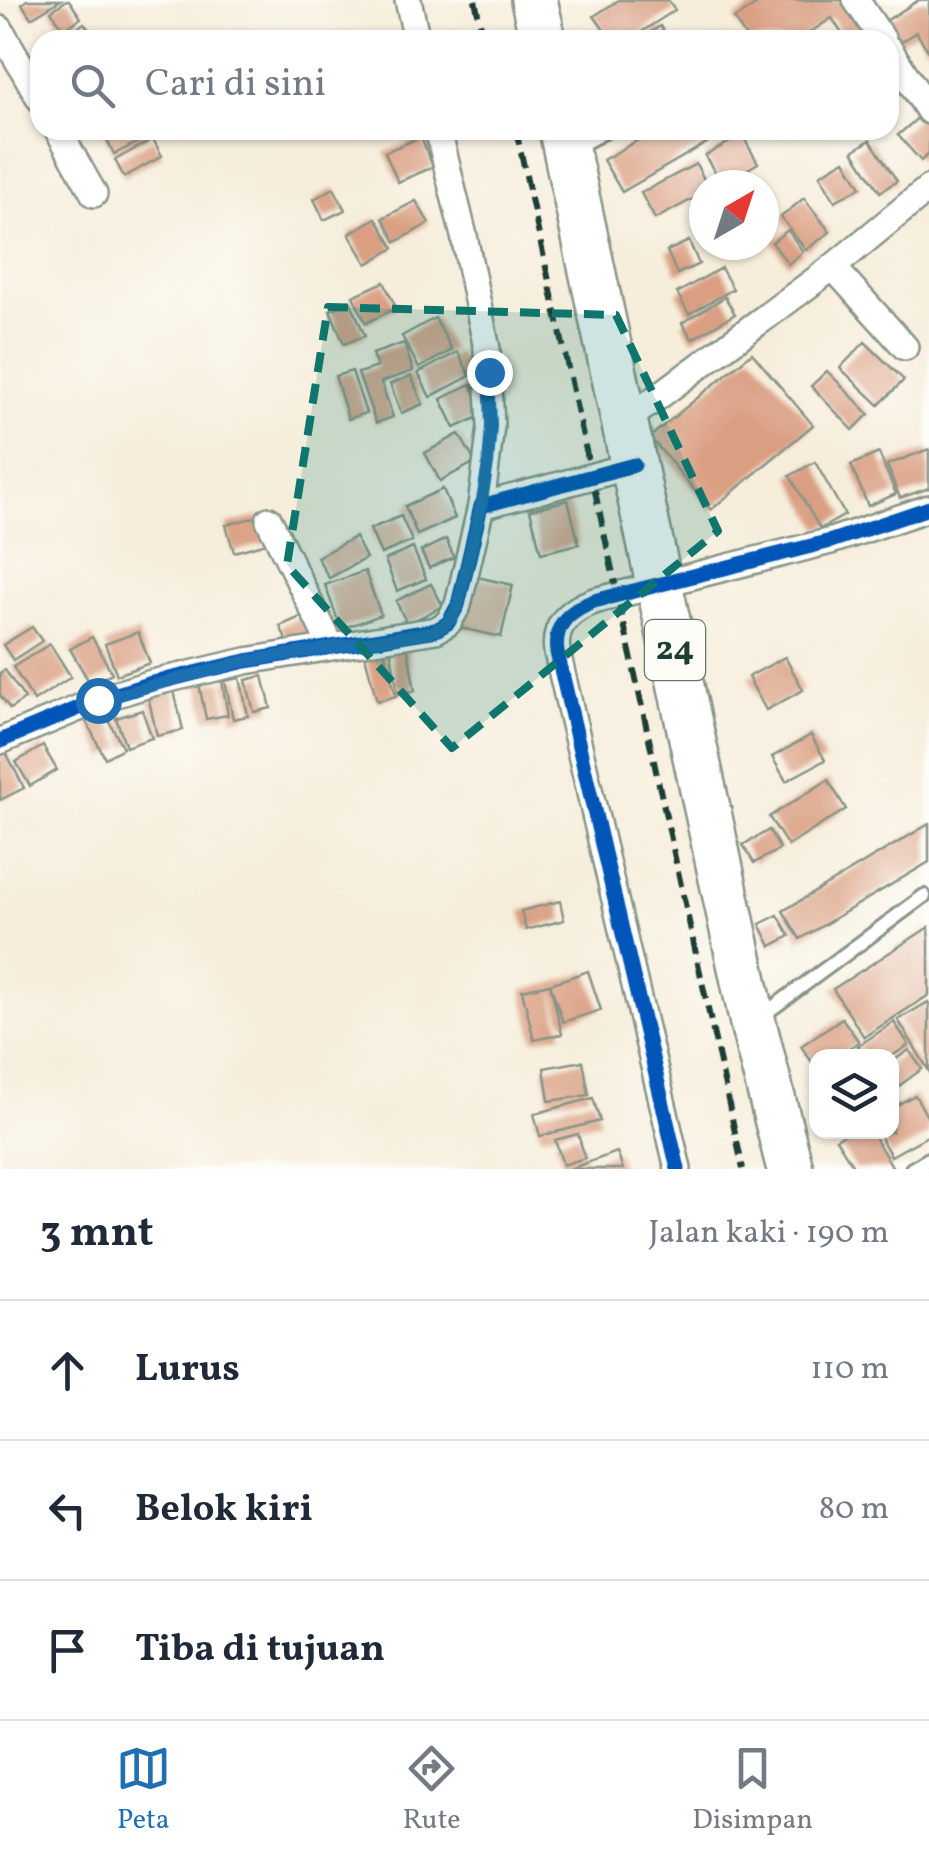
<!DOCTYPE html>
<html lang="id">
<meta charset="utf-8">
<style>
body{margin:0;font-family:Vollkorn,serif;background:#f2f2f3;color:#1f2937}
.controls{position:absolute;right:30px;bottom:30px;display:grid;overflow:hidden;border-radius:20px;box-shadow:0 2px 8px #0004}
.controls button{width:90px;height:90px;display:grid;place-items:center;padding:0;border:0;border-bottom:2px solid #e0e1e3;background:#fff;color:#1f2937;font:50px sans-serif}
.compass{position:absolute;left:689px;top:170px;width:90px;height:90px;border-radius:50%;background:#fff;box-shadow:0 2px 8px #0004;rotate:39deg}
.stop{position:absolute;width:30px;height:30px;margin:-22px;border:8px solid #1f6fb2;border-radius:50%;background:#fff}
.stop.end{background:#1f6fb2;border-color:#fff;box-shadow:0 2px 10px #0008}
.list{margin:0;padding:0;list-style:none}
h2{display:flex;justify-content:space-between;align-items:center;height:130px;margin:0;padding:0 40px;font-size:42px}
h2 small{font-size:32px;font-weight:400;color:#747a83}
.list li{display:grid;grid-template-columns:65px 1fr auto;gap:30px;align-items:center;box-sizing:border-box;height:140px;padding:0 40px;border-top:2px solid #e0e1e3}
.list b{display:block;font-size:38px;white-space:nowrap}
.list em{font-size:32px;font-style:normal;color:#747a83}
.icon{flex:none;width:55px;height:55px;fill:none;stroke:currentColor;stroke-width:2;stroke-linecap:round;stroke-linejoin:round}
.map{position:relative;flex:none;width:929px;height:1169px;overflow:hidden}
.search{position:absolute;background:#fff;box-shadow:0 2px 8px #0004;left:30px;right:30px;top:30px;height:110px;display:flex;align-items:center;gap:25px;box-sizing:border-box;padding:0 35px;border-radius:30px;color:#747a83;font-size:38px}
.sheet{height:550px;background:#fff}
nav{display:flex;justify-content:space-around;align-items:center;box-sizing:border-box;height:140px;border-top:2px solid #e0e1e3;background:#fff;font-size:28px;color:#747a83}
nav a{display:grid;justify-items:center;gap:5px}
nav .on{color:#1f6fb2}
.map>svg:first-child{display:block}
.building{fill:#da9f82}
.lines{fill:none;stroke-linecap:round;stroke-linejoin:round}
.lane-casing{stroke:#8a9587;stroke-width:18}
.street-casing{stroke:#8a9587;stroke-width:30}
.highway-casing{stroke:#8a9587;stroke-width:50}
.lane{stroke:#fff;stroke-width:12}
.street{stroke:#fff;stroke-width:25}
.highway{stroke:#fff;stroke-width:45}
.rail{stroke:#1f3d34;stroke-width:6;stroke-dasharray:15 8;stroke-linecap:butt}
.cycleway-casing{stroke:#fdfcf7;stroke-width:21}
.cycleway{stroke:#0057b8;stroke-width:15}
.route{stroke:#1f6fb2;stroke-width:12}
.marked{fill:#0f766e;fill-opacity:0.2;stroke:#0f766e;stroke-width:8;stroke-dasharray:20 12;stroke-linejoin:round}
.labels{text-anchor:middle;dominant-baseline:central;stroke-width:8;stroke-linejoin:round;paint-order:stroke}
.shield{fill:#fdfcf7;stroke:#62766e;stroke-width:2.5}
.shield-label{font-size:35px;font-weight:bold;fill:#1f3d34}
</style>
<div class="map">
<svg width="929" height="1169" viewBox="0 0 929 1169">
<rect width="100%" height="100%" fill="#fdfcf7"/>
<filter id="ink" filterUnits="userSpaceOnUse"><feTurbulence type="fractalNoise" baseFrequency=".01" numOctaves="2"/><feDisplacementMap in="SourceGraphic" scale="20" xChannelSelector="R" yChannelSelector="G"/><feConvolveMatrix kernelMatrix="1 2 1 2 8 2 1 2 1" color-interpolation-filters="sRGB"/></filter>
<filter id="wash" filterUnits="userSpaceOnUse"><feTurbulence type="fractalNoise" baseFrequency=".0048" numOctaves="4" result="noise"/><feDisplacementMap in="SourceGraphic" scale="40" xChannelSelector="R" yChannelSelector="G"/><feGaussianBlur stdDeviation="2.25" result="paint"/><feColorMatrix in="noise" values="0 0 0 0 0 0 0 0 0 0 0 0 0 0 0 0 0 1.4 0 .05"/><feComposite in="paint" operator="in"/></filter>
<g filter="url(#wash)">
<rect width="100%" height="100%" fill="#f6edda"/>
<g id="blocks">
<!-- building -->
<g class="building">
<path d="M27,0H61L31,18L22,4Z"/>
<path d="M67,0H69L81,18L64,30L51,11Z"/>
<path d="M619,0H668L675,10L629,40H611L594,16Z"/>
<path d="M763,0H851L871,40H846L832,18L798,40H748L734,19Z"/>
<path d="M919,0H929V52L916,32L895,46L881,24Z"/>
<path d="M84,23L97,40H61Z"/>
<path d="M660,26L669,40H639Z"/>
<path d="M920,116L929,125V153L921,161L898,135Z"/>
<path d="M102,130H146L149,137L114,154Z"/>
<path d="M656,130H710L715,138L622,192L603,160Z"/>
<path d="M742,135L758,163L722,184L705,156Z"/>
<path d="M421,137L433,167L398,182L385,152Z"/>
<path d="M153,139L162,156L124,177L115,160Z"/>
<path d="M870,140L897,181L880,192L853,151Z"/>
<path d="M845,160L861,187L835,201L820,175Z"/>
<path d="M696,164L707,185H704V193L655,219L641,193Z"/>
<path d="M334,188L345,210L324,220L314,199Z"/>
<path d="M804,198L830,232L806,250L781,217Z"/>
<path d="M416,201L429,223L396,242L383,218Z"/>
<path d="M376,218L394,248L367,264L349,234Z"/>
<path d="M788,230L803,252L788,264L772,242Z"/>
<path d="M689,241L699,264L677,274L667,251Z"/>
<path d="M721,268L733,289L689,314L677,293Z"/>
<path d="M384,282L396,308L366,323L353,296Z"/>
<path d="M725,297L735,314L692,339L682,323Z"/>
<path d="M351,302L365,336L344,344L330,310Z"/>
<path d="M435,318L452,350L419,368L402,336Z"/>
<path d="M865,342L904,380L879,405L840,368Z"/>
<path d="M404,343L413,371L381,382L393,417L376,423L358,373L377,367L372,354Z"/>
<path d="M458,352L470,376L430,397L418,373Z"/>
<path d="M752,353L813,425L711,510L650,437Z"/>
<path d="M352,371L366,413L348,419L335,376Z"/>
<path d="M827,371L869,414L853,430L811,386Z"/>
<path d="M411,376L423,404L401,413L390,384Z"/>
<path d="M471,384L485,414L455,428L441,399Z"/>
<path d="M459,434L475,462L440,481L425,453Z"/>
<path d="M929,449V488L900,498L887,465Z"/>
<path d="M879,453L896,494L868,506L851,465Z"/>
<path d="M815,462L845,515L820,529L790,476Z"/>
<path d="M443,489L455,518L417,535L405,506Z"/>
<path d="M568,500L579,544L541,553L530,510Z"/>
<path d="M259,516L267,543L234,552L226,525Z"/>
<path d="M401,516L412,541L381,554L370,529Z"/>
<path d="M355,537L366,558L329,578L317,557Z"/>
<path d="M446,539L454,557L429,568L421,551Z"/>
<path d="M413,548L426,579L397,591L385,560Z"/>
<path d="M365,571L381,615L341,629L325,585Z"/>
<path d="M472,576L513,585L501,637L461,628Z"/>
<path d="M431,584L443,606L407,624L396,601Z"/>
<path d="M310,613L320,635L290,649L280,626Z"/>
<path d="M32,627L42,641L13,660L3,645Z"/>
<path d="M138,632L150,663L117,675L105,644Z"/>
<path d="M92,637L112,673L91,685L70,649Z"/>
<path d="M50,644L71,677L34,701L13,667Z"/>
<path d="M407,645L415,691L398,694L390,647Z"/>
<path d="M384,651L396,696L377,701L365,656Z"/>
<path d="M785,657L803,690L766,710L748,677Z"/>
<path d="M5,670L25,699L10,709L0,695V673Z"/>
<path d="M263,676L271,708L254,712L246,680Z"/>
<path d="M240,678L248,716L233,719L225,681Z"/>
<path d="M222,681L228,715L206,719L199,684Z"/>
<path d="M174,691L183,730L157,736L148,696Z"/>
<path d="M103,710L123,748L105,758L85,719Z"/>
<path d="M142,710L152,738L126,747L116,718Z"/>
<path d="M811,735L825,760L786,781L772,757Z"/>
<path d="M43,746L57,770L30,786L16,762Z"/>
<path d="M6,752L24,788L0,800V755Z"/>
<path d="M828,780L846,809L788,846L769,817Z"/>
<path d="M929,824V862L800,939L783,911Z"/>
<path d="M769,830L780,849L754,863L743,845Z"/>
<path d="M560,901L564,920L526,930L521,911Z"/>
<path d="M778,915L790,936L771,946L760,924Z"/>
<path d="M929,927V995L864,1037L833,989Z"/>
<path d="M588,971L601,1010L563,1022L550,984Z"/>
<path d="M550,984L562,1034L534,1040L522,990Z"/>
<path d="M928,1002L929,1004V1071L898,1020Z"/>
<path d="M842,1018L859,1042L837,1056H816V1068L801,1046Z"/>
<path d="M894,1022L909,1045L892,1056H865L858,1046Z"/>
<path d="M909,1050L922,1069L892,1091V1062Z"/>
<path d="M583,1061L589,1095L549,1101L544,1068Z"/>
<path d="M915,1095L929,1120V1135L891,1156L877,1132H892V1108Z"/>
<path d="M593,1098L600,1121L540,1136L534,1114Z"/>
<path d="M849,1132H871L892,1166L887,1169H855L836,1139Z"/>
<path d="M578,1134L585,1158L563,1165L555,1140Z"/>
<path d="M617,1152L623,1169H570Z"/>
</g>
</g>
</g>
<g filter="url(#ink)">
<use href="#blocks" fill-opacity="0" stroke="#8a9587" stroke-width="2.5"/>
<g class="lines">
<!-- lane casing -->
<g class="lane-casing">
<g id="lane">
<path d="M574,148L608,130"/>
<path d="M759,1018L924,896"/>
<path d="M912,1169L929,1159"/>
</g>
</g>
<!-- street casing -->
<g class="street-casing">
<g id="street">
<path d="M408,0L417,40"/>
<path d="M856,0L883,40"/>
<path d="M0,29L40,99"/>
<path d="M889,49L929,111"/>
<path d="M58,130L94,194"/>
<path d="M438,130L464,236L487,349L491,426L481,506"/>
<path d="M833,267L905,347"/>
<path d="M624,422L833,267L929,188"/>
<path d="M269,520L331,646"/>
<path d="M0,741L98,700L152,683L246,661L436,630L448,623L458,605L481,506L634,465"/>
<path d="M678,1169L557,652C553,624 570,610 594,601L831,541L929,508"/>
</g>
</g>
<!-- highway casing -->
<g class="highway-casing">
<g id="highway">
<path d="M534,0L543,40"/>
<path d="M562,130L753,1023L790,1169"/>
</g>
</g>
<!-- lane -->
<use href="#lane" class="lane"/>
<!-- street -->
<use href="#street" class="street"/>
<!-- highway -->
<use href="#highway" class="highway"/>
<!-- rail -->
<g class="rail">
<path d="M475,0L484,40"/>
<path d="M516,130L743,1169"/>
</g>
<!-- cycleway casing -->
<g class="cycleway-casing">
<g id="cycleway">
<path d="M0,741L98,700L152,683L246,661L436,630L448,623L458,605L481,506L634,465"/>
<path d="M678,1169L557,652C553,624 570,610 594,601L831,541L929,508"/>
</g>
</g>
<!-- cycleway -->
<use href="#cycleway" class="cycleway"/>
</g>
</g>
<g class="lines" filter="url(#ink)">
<!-- route -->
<path class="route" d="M98,700L246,661L430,632C445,628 453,619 458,605L481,506L488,464L491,426L489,372"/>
</g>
<!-- marked area -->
<path class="marked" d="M328,307L616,315L718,531L452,748L287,565Z"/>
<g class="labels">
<!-- shield labels -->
<rect class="shield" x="645" y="620" width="60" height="60" rx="8"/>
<g class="shield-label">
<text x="675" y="650">24</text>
</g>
</g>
</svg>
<div class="controls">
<button><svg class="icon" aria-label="layers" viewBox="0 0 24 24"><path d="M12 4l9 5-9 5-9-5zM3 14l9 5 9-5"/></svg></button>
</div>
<svg class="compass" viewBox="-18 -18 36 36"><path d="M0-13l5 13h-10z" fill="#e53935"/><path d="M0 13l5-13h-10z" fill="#747a83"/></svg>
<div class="stop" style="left:98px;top:700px"></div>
<div class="stop end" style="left:489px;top:372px"></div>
<div class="search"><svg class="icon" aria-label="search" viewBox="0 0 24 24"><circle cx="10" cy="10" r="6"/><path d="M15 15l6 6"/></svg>Cari di sini</div>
</div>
<section class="sheet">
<h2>3 mnt<small>Jalan kaki · 190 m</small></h2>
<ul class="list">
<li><svg class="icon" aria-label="ahead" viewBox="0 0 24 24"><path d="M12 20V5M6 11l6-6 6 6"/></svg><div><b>Lurus</b></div><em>110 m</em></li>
<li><svg class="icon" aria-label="left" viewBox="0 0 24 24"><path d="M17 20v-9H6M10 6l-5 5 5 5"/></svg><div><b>Belok kiri</b></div><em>80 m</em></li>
<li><svg class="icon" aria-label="arrive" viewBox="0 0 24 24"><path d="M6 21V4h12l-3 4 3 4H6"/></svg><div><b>Tiba di tujuan</b></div></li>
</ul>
</section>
<nav>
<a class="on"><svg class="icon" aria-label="map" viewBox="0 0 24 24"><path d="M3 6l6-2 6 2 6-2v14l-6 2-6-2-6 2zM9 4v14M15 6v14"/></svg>Peta</a>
<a><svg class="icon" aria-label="directions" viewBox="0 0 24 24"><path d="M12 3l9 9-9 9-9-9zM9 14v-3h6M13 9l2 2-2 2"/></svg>Rute</a>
<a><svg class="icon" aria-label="saved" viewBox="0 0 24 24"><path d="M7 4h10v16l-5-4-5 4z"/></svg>Disimpan</a>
</nav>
